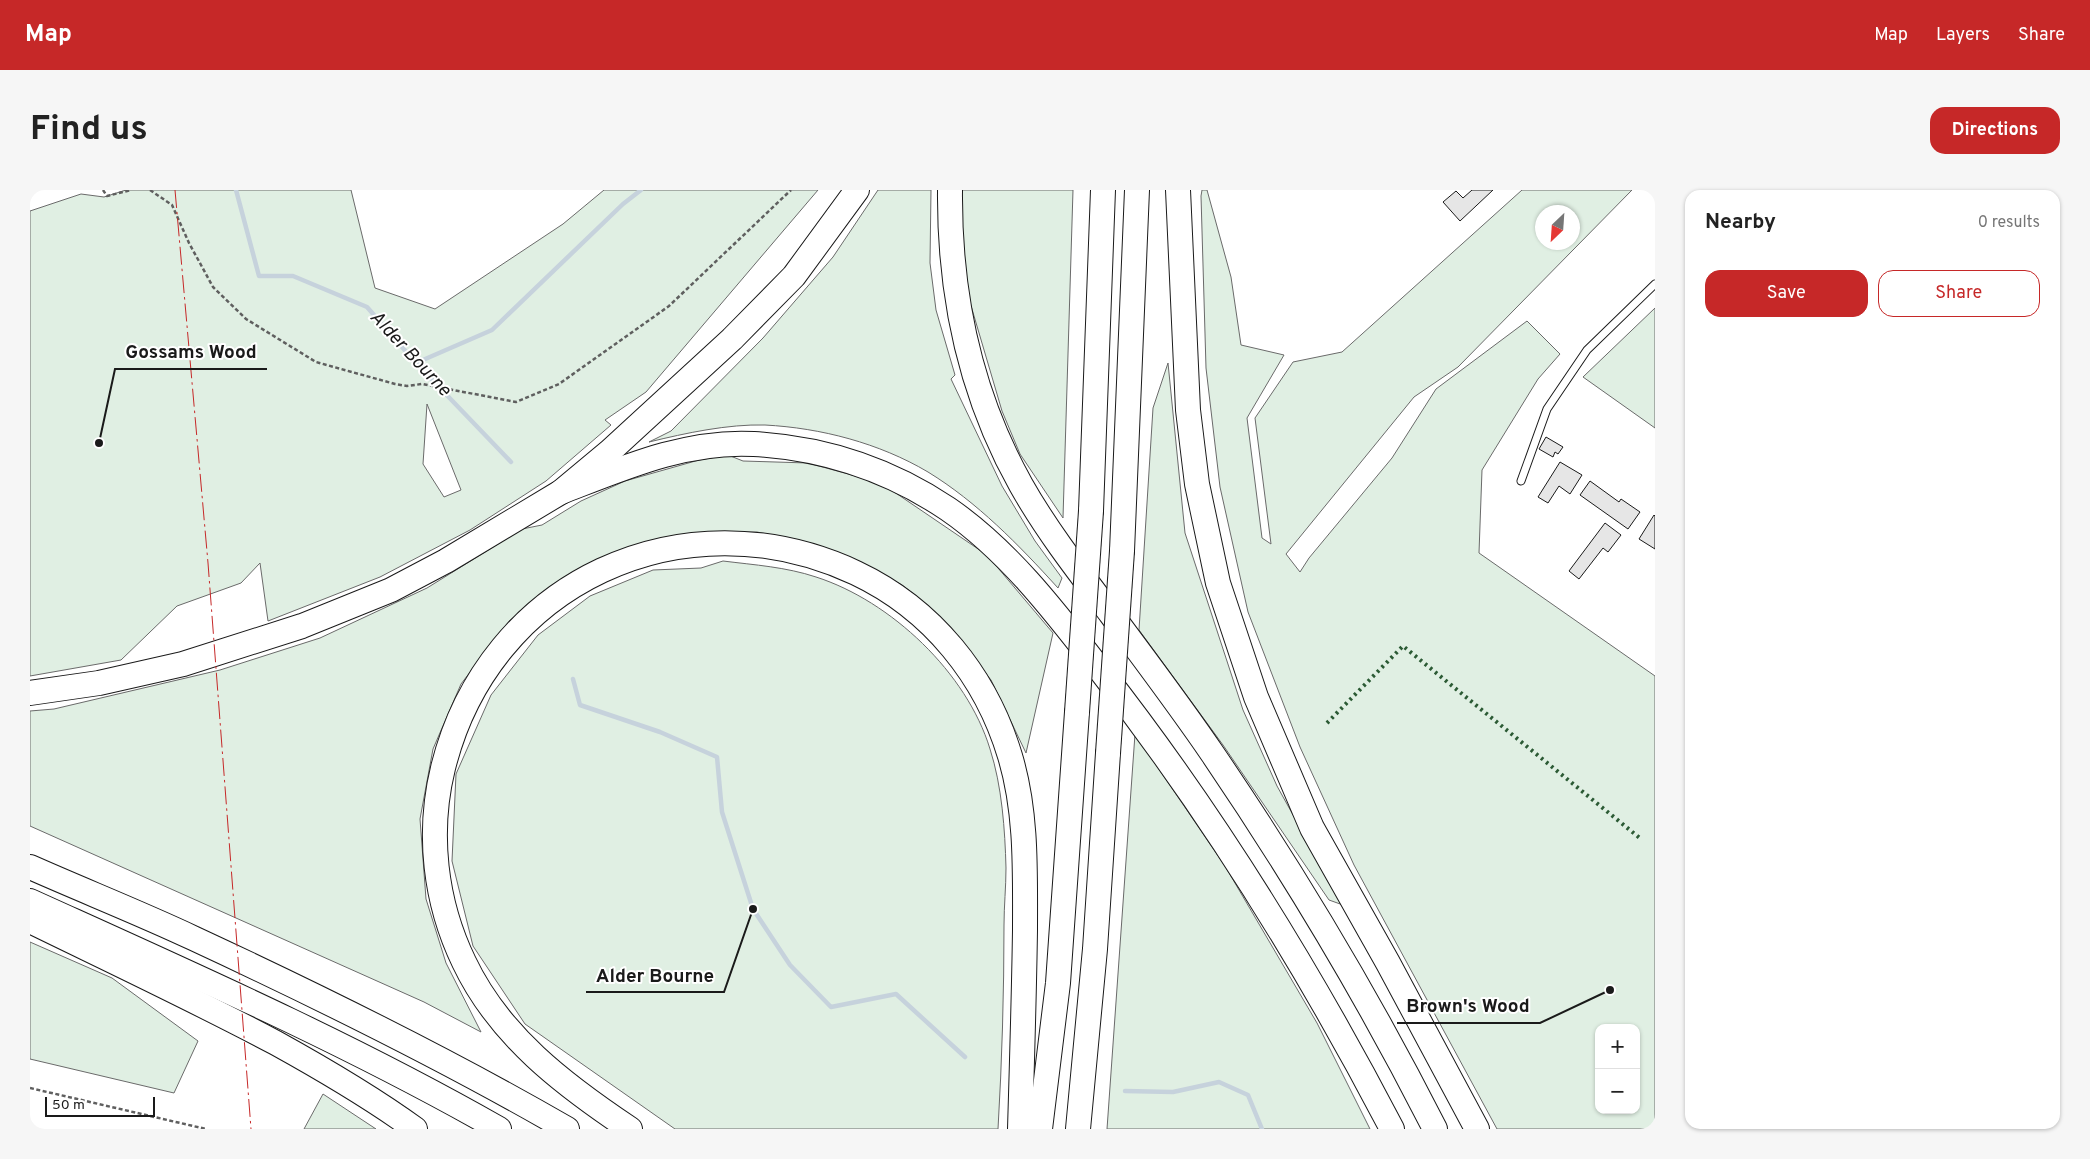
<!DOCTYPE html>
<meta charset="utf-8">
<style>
body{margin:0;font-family:Overpass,sans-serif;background:#f6f6f6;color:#222}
.controls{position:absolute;right:15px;bottom:15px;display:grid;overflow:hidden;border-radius:10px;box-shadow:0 1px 4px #0004}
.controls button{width:45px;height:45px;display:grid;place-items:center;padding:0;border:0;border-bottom:1px solid #e0e0e0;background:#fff;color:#222;font:25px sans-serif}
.compass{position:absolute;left:1505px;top:15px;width:45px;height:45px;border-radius:50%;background:#fff;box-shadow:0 1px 4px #0004;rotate:205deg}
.scale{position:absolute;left:15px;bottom:12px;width:110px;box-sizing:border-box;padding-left:5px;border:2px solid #1a1a1a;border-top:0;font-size:14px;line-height:18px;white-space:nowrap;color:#1a1a1a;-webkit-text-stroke:4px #fff;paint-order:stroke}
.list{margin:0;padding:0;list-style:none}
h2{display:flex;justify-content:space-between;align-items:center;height:65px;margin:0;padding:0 20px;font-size:21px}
h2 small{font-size:16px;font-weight:400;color:#767676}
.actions{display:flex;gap:10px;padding:15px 20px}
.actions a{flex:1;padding:11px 0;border:1px solid #c62828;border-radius:15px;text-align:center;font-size:18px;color:#c62828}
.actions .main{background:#c62828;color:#fff}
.map{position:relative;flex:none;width:1625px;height:939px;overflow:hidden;border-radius:15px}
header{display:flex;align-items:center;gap:30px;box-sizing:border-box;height:70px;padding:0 25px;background:#c62828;color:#fff}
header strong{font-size:24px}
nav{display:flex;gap:28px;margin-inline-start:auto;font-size:18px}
.intro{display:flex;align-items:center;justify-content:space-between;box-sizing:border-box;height:120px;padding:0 30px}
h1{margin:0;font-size:35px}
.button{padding:12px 22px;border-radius:15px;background:#c62828;color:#fff;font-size:18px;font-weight:700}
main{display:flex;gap:30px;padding:0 30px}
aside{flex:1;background:#fff;border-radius:15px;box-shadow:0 1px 4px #0004}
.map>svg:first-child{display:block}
.green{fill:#e0efe3;stroke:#6a6a6a;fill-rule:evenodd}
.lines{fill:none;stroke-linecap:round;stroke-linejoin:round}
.stream{stroke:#c6d2dc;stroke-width:4.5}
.building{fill:#e6e6e6;stroke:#1a1a1a}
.lane-casing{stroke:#1a1a1a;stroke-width:9}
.highway-casing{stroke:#1a1a1a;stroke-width:26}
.path{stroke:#5f5f5f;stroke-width:2.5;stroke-dasharray:4 2.5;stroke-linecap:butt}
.lane{stroke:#fff;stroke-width:7}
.highway{stroke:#fff;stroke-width:24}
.highway-bridge-casing{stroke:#1a1a1a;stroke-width:26;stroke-linecap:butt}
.highway-bridge{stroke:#fff;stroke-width:24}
.hedge{stroke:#2b5a34;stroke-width:4;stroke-dasharray:2.5 4;stroke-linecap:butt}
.power{stroke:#c62828;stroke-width:1;stroke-dasharray:18 4 2.5 4;stroke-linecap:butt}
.labels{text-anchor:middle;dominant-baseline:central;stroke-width:4;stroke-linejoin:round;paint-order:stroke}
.water-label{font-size:19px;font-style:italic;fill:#1a1a1a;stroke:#fff}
.leader{fill:none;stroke:#1a1a1a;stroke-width:2}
.callout-dot{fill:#1a1a1a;stroke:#fff;stroke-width:2}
.callout-label{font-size:19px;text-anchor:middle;font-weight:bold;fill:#1a1a1a;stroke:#fff;stroke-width:4;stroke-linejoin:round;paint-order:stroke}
</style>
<header>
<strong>Map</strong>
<nav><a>Map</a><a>Layers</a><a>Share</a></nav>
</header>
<div class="intro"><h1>Find us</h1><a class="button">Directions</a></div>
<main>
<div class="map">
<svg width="1625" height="939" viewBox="0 0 1625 939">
<rect width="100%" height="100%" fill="#fff"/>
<!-- green -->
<g class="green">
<path d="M96,0H321L345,98L405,119L533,34L574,0H788L616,202L575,230L581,235L516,291L440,340L350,387L238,431L230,373L211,393L147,416L91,470L0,486V21L51,4L74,7ZM397,214L431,300L414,307L393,274Z"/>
<path d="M848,0H901L900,73L906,120L925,185L921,189L972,296L1005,351L1032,388L1028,398C989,355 947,312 898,282C849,253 791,238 735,235C698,234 656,243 619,252L641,241L733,148L803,67Z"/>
<path d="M931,0H1043L1033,328L990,264L972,221L934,92Z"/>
<path d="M1172,0H1177L1201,87L1211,155L1254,165L1217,228L1232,348L1241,354L1225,228L1263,172L1312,162L1492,0H1602L1428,177L1384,207L1256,364L1270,382L1279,368L1362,268L1406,199L1497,131L1530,164L1508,189L1452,280L1449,363L1625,486V939H1467L1324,675L1270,557L1218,422L1190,297L1176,178L1171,6ZM1512,22H1542V52H1512ZM1569,838H1606V920H1569Z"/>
<path d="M1625,118V238L1553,187Z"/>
<path d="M1138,173L1155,343L1213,520L1247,596L1313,715L1299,710L1193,555L1109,440L1123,218Z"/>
<path d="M698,265L713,271L778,273L851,293L957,365L1023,443L996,563L961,490L927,447L885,405L872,395L830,372L784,354L727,342L668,343L598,358L532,389L479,431L431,494L403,559L390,629L396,709L416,773L451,842L394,812L0,636V521L24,519L190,480L290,448L397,398L492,339L512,335L551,311L595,291L669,270Z"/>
<path d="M693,371C725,375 756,377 786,387C861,411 937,483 960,559C972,596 975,640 976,678C976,697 974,716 974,735C974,803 972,871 968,939H645L495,834L443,756L422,671L426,584L461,505L508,445L560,406L623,380L671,378Z"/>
<path d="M1105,544L1195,676L1287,833L1340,939H1077Z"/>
<path d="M0,752L82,788L168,851L144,903L0,869Z"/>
<path d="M293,904L346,939H274Z"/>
</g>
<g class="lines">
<!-- stream -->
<g class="stream">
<path d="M206,0L229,86H263L337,117L386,173L481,272"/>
<path d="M386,173L462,140L593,14L611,0"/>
<path d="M543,489L550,515L630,542L687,567L692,622L723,719L760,775L801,817L866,804L935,867"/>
<path d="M1095,901L1143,902L1189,892L1218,905L1232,939"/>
</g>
</g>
<!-- building -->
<g class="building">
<path d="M1442,0H1463L1430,31L1413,12L1426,1L1433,8Z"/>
<path d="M1516,247L1533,257L1528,264L1525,262L1523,267L1509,259Z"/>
<path d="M1530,272L1552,285L1540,304L1529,296L1518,313L1508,307Z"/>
<path d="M1560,291L1589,312L1591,309L1610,322L1598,339L1550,305Z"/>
<path d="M1624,325L1625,326V359L1609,349Z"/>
<path d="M1575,333L1591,345L1578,362L1573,358L1549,389L1539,381Z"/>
</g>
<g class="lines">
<!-- lane casing -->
<g class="lane-casing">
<path id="lane" d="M1491,291L1517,219L1557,160L1625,94"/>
</g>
<!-- highway casing -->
<g class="highway-casing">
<g id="highway">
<path d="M920,0C919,104 940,204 991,295C1017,341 1049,382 1081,424C1115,470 1150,516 1182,563C1265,685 1338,807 1405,939"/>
<path d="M1148,0L1158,220L1167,294L1188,393L1226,507L1282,638L1358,773L1447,939"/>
<path d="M531,302C593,278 656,250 724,254C793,258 860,280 918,319C979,361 1026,423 1071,481C1183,624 1278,778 1362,939"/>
<path d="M1061,321L1073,0"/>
<path d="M1092,361L1107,0"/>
<path d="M0,503L69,493L153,474L272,436L361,400L416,371L531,302L579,262L702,149L764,86L827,0"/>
<path d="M0,677C54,701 110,723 163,748C290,807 416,869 537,939"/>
<path d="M0,711C159,783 318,853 469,939"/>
<path d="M0,731C82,771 165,810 246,853C293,879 341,907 385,939"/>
<path d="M600,939C534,895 469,846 434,772C405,712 397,643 413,578C459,392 653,302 826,383C902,419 956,486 980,566C997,622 995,682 995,740C994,806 992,873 990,939"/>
<path d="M1010,939L1028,793L1047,522"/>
<path d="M1048,939L1065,759L1078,563"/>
</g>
</g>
<!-- path -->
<g class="path">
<path d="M73,0L77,6L101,0"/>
<path d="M120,0L142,15L159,53L183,97L216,129L286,172L365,194L377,196L392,194L486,212L529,194L639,116L761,0"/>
<path d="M0,898L176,939"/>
</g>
<!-- lane -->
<use href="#lane" class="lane"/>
<!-- highway -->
<use href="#highway" class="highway"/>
<!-- highway-bridge casing -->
<g class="highway-bridge-casing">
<g id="highway-bridge">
<path d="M1047,522L1061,321"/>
<path d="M1078,563L1092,361"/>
</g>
</g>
<!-- highway-bridge -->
<use href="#highway-bridge" class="highway-bridge"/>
<!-- hedge -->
<path class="hedge" d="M1297,533L1373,456L1611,649"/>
<!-- power -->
<path class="power" d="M145,0L178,373L221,939"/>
</g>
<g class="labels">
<!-- water labels -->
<g class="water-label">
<text transform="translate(380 164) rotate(47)">Alder Bourne</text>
</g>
</g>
<!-- callouts -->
<path class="leader" d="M69 253L85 179H237M723 719L694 802H556M1580 800L1510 833H1367"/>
<g class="callout-dot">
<circle cx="69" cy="253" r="5"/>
<circle cx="723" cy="719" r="5"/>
<circle cx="1580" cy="800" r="5"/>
</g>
<g class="callout-label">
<text x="161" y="168">Gossams Wood</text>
<text x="625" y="792">Alder Bourne</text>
<text x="1438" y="822">Brown's Wood</text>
</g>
</svg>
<div class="controls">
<button>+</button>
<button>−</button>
</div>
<svg class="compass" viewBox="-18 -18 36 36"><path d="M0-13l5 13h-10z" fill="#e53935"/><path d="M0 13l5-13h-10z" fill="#767676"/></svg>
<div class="scale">50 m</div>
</div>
<aside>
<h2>Nearby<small>0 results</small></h2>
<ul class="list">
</ul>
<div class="actions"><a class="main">Save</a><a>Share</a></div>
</aside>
</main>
